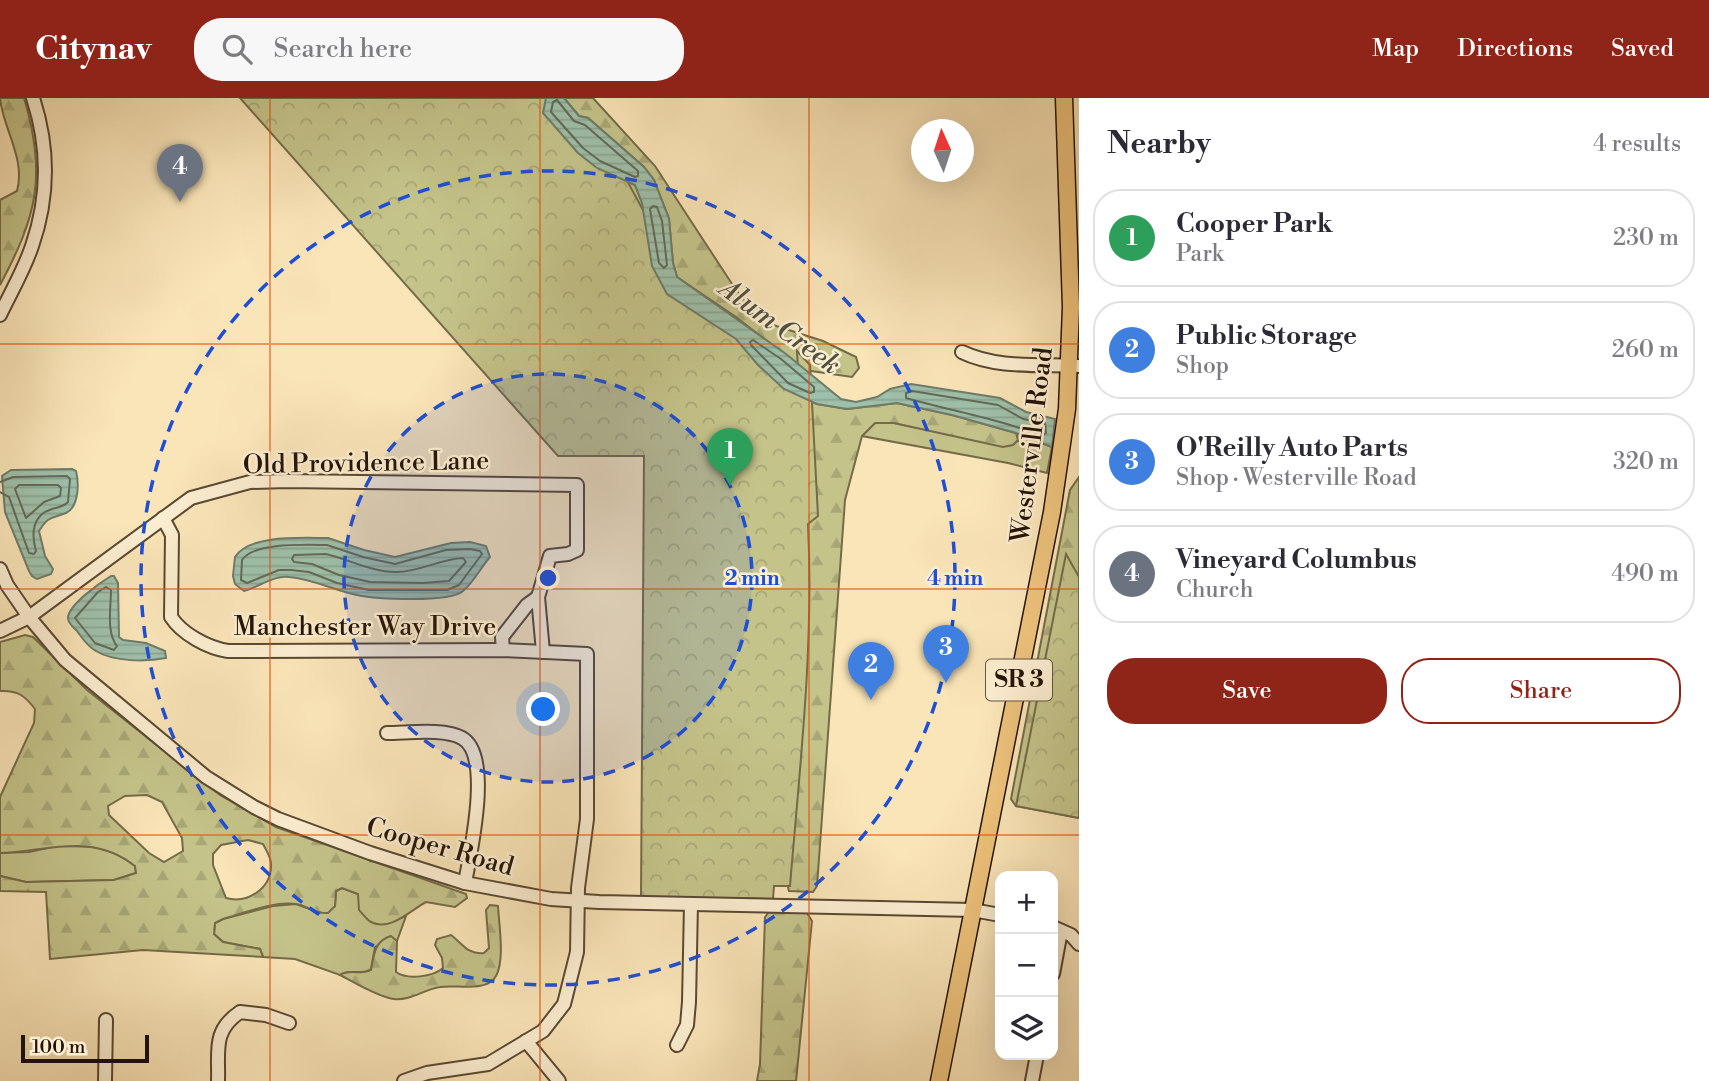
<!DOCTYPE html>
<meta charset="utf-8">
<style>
body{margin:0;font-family:"Libre Bodoni",serif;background:#f7f7f7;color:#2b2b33}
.controls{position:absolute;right:21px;bottom:21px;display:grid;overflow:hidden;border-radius:14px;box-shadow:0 7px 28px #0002}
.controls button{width:63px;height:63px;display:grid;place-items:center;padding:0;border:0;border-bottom:2px solid #e1e1e2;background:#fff;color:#2b2b33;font:35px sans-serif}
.compass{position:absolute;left:911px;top:21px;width:63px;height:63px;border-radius:50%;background:#fff;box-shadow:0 7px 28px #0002;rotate:357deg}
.scale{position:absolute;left:21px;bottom:18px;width:128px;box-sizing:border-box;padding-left:7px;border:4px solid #241307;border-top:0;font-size:19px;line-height:24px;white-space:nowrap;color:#241307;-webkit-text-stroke:5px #fceed1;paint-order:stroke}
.you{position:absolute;left:544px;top:612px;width:24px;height:24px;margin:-18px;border:5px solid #fff;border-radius:50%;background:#1a73e8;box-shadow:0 0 0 10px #1a73e833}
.badge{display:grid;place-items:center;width:46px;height:46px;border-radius:50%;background:#8f2418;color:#fff;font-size:23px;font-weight:700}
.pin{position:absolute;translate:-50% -58px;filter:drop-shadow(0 2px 4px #0008)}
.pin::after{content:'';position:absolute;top:37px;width:24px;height:21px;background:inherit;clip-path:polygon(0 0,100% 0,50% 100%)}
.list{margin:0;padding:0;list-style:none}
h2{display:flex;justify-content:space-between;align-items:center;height:91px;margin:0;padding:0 28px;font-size:30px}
h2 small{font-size:23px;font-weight:400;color:#7c7c81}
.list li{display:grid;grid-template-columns:46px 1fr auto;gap:21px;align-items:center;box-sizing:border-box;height:98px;margin:0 14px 14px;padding:0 14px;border:2px solid #e1e1e2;border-radius:28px}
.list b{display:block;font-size:26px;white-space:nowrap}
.list p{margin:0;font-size:23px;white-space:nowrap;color:#7c7c81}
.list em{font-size:23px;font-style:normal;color:#7c7c81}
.actions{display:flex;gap:14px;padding:21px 28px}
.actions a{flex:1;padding:16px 0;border:2px solid #8f2418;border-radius:28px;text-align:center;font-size:24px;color:#8f2418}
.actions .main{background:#8f2418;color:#fff}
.icon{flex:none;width:38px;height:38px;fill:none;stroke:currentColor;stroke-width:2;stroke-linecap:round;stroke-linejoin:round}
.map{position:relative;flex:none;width:1079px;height:983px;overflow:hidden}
header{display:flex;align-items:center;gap:42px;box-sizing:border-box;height:98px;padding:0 35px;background:#8f2418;color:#fff}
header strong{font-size:33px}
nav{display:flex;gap:38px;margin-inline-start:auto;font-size:24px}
.search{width:490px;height:63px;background:#f7f7f7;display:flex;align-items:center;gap:18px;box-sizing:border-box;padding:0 24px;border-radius:28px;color:#7c7c81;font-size:26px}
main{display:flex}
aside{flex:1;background:#fff}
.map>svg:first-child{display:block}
.green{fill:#c4c38a;stroke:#746b48;stroke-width:2}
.forest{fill:url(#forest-firs);stroke:#746b48;stroke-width:2;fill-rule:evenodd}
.park{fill:url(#park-crowns);stroke:#746b48;stroke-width:2}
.water{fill:url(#water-rules);stroke:#6e7b69;stroke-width:2}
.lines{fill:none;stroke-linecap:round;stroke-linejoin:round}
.shore{stroke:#626a58;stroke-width:2}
.minor-casing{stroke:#5a4833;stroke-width:16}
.major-casing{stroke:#241307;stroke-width:19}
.minor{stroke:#fceed1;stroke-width:12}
.major{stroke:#edc27c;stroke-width:16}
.grid{fill:none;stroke:#de560c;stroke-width:2;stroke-opacity:0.55}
.ring{fill:none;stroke:#1d4ed8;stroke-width:3.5;stroke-dasharray:12 9}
.labels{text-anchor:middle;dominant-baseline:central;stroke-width:5;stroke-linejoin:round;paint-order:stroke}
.shield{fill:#fceed1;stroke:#655544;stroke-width:2}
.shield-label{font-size:24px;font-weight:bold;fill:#241307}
.street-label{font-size:26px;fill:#241307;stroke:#fceed1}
.water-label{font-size:28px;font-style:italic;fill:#4f5040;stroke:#fceed1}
.centre{fill:#1d4ed8;stroke:#fceed1;stroke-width:3.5}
.ring-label{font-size:21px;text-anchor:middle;font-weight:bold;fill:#1d4ed8;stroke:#fceed1;stroke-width:5;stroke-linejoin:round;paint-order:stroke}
</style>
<header>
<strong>Citynav</strong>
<div class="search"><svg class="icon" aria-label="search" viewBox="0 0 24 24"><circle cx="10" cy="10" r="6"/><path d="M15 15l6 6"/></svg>Search here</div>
<nav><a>Map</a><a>Directions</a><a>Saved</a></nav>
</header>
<main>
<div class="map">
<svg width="1079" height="983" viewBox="0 0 1079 983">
<defs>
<pattern id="forest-firs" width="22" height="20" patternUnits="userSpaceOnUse" patternTransform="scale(1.75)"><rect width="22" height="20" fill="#c4c38a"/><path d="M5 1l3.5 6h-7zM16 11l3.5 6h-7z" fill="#a8a776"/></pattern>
<pattern id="park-crowns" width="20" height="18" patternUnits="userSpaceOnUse" patternTransform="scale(1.75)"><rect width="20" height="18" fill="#c4c38a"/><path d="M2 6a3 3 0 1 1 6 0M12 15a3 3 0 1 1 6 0" fill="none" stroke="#a8a776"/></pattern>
<pattern id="water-rules" width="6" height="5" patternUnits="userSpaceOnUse" patternTransform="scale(1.75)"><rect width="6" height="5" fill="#9fc0aa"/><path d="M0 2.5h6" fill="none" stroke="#89a491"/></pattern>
</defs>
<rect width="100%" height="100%" fill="#fae5b8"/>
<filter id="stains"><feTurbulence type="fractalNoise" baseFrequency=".00286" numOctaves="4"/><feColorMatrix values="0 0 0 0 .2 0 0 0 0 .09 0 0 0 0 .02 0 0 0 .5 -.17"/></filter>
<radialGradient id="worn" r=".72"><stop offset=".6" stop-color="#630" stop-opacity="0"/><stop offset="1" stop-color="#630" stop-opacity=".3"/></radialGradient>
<!-- green -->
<g class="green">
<path d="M875,325H894L1003,348L1018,343L1016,335L1052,349L1047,375L1008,365L862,338Z"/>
<path d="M57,748C89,748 109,747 135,768L136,775L114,782L26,784L0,778V755L29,754Z"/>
<path d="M342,790L358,796L385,826L406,818L397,843L391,839L375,849L371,871C361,878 350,870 340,877L295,861L263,859L260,851L223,844L214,836L215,825L223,821L273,808L296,806L320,815L335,808L336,793Z"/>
</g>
<!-- forest -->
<g class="forest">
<path d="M0,0H24C47,77 37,118 0,187V102L17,93C26,61 3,31 0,0Z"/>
<path d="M564,0H593L655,68L734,189L757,218L767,225L823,243L856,259L859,270L852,279L804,272L736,219L677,179L673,165L669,121L654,82L644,69L588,20L579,18Z"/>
<path d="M597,70L635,87L642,104L652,168L784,291L817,306L847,311L897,305L952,317L1016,335L1018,342L1013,347L1003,349L894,325H875L862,338L845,402L817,788L813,794L789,793Z"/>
<path d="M1079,379V720L1016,708L1011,701L1070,392Z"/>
<path d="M25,537L33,539L87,592L220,697L276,729L466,796L467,800L455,809L426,804C411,812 390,834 371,824C367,822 362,815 359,812L358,796L342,790L336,793L335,808L328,815C316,816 308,808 296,806C273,803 245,815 223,821L215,825L214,836L223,844L260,851L263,859L143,852L50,861L46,794L0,793V778L26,784L114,782L136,775L135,768C92,734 49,753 0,755V699L34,625L35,611C25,598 18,592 0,593V544ZM147,697L162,704L182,740L183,753L164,764L149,755L109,717L108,708L125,698ZM248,742L263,746C266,752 271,759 271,766C272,790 248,806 226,800L213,767V756L221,747Z"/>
<path d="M490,807L498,808C499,827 505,862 496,878C487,895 456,886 440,889C425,891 410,903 394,901C378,899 354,884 340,877C350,870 361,878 371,872C374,857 374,843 391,838L397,843L396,874C407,882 433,879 443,870L442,860L435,847L437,841L451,837C463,846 468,857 484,855L489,850L486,812Z"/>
<path d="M769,814L807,815L812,823L796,983H757L760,966L765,819Z"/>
</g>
<!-- park -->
<g class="park">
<path d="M240,0H555L612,55L650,125L668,178L798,272L797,253L810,267L818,418L808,426C814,547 800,667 790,788H774L773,801L641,799L644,358H558Z"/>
<path d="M1066,456L1079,479V720L1016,708Z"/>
</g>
<!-- water -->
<g class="water">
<path d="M546,0H564L579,18L588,20L644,69L654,82L669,121L673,165L677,179L786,256L841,301L856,304L877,299L890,291L911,286L1000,300L1026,314L1055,321L1052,349L1016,335L952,317L897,305L847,311L817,306L784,291L758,267L736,241L667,196L652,168L642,105L635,87L597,70L578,55L543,15Z"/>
<path d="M72,371L76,373C79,385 79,409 66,415C51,421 49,417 39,433L45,458L53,471L51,476L37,481L32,478L29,473L5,414L2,378L11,372Z"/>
<path d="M328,440L364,452L395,459L451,445L470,444L486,448L490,459C481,469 474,484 463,493C450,505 375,501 357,497C333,492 313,481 289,479C274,477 259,489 244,493L235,486L233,478L235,459C249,436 303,440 328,440Z"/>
<path d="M111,478H114L118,485L119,539L123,542L146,545L165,553L166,560C146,564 114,564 96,553C88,549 82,540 77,533C73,529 68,525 68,520C68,507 101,484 111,478Z"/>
</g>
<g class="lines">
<!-- shore -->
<g class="shore">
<path d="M557,2L574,23L585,27L638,73V78L635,79L600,63L583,50L551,14L553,4Z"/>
<path d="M653,108L657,109L662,123L667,167L664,170L659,165L650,111Z"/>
<path d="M753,242L781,261L814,289V294L810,295L788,285L751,247L750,244Z"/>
<path d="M912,293L998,307L1023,321L1045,325L1046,335L1042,338C996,320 952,313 906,300V295Z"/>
<path d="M0,384L13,379L67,378L70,381L68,404C63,409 59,409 52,411C32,417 31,436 36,453L34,456L29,455L9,399L0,394"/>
<path d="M19,387H58L61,390L60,398L44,404L26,420L15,391Z"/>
<path d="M327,447L363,459L395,466L446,452L470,451L480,453L482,456L459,487L447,492H369L337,485L309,474L291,472H279L247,485L241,482L242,462C254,444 306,447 327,447Z"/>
<path d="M326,456C348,461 374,475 397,474C419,474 440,461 463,460L466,464L449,483L423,485L370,484L339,477L312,466L294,464L292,461L294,457Z"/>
<path d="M106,489L111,492C111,510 106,534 117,548L114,552L95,545L75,520L98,494Z"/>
</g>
<!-- minor casing -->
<g class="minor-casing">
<g id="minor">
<path d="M0,217C11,194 24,172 32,148C49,99 49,49 33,0"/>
<path d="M962,254C997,271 1041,266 1079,268"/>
<path d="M163,420L172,437L171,519C182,536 208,550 228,553L503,552L587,556V721L578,790L577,854L564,906L543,933L488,966L427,975L404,983"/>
<path d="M0,471L7,487L29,519L65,562L206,679L254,709L278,721L370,755L465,785L551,801L599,804L973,812L1000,817"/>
<path d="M0,533L29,519L191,400L250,384L288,383L577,387V452L568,456L550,458L538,499L543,554"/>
<path d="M503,552L502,539L527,507L538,499"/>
<path d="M387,635C407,635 445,630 462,640C493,657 470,756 465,785"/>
<path d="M1053,829L1071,837L1079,846"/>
<path d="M1053,876L1061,833"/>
<path d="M526,943L559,983"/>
<path d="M677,947L687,927L689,904L691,806"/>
<path d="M105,983L106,922"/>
<path d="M218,983C219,953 212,933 240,914L266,917L289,925"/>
<path d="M1032,983L1037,957"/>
</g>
</g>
<!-- major casing -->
<g class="major-casing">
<path id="major" d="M939,983L1052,414L1067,311L1071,209L1064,0"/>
</g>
<!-- minor -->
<use href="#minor" class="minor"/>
<!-- major -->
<use href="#major" class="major"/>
</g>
<!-- grid -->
<path class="grid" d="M270,0V983M540,0V983M809,0V983M0,246H1079M0,491H1079M0,737H1079"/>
<!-- distance rings -->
<circle cx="548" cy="480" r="204" fill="#1d4ed8" fill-opacity=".12"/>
<g class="ring">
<circle cx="548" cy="480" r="204"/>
<circle cx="548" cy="480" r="407"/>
</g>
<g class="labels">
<!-- shield labels -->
<rect class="shield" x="986" y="561.5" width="66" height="41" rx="5"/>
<g class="shield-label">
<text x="1019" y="582">SR 3</text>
</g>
<!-- street labels -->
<g class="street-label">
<text transform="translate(1032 347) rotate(-83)">Westerville Road</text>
<text transform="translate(366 365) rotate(-1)">Old Providence Lane</text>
<text x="365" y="529">Manchester Way Drive</text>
<text transform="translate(440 749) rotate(16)">Cooper Road</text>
</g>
<!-- water labels -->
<g class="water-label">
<text transform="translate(780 229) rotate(36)">Alum Creek</text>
</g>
</g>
<circle cx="548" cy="480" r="10" class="centre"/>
<g class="ring-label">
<text x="752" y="487">2 min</text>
<text x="955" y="487">4 min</text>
</g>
<rect width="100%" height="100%" filter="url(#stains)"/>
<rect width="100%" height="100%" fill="url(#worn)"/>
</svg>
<div class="controls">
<button>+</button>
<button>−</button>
<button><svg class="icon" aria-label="layers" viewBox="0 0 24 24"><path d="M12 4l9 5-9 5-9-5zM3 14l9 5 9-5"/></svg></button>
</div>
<svg class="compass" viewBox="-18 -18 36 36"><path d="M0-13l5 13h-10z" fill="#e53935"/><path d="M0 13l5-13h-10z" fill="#7c7c81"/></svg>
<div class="scale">100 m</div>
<div class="you"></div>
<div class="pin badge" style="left:730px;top:388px;background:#2e9e5b">1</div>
<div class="pin badge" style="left:871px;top:602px;background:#3f7fe0">2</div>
<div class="pin badge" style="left:946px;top:585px;background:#3f7fe0">3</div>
<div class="pin badge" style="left:180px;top:104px;background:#6b7280">4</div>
</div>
<aside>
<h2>Nearby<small>4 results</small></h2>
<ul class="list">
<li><span class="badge" style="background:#2e9e5b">1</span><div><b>Cooper Park</b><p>Park</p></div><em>230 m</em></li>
<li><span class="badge" style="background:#3f7fe0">2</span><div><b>Public Storage</b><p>Shop</p></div><em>260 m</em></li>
<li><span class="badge" style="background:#3f7fe0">3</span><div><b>O'Reilly Auto Parts</b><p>Shop · Westerville Road</p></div><em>320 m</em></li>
<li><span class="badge" style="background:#6b7280">4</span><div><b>Vineyard Columbus</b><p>Church</p></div><em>490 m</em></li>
</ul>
<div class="actions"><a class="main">Save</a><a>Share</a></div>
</aside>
</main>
